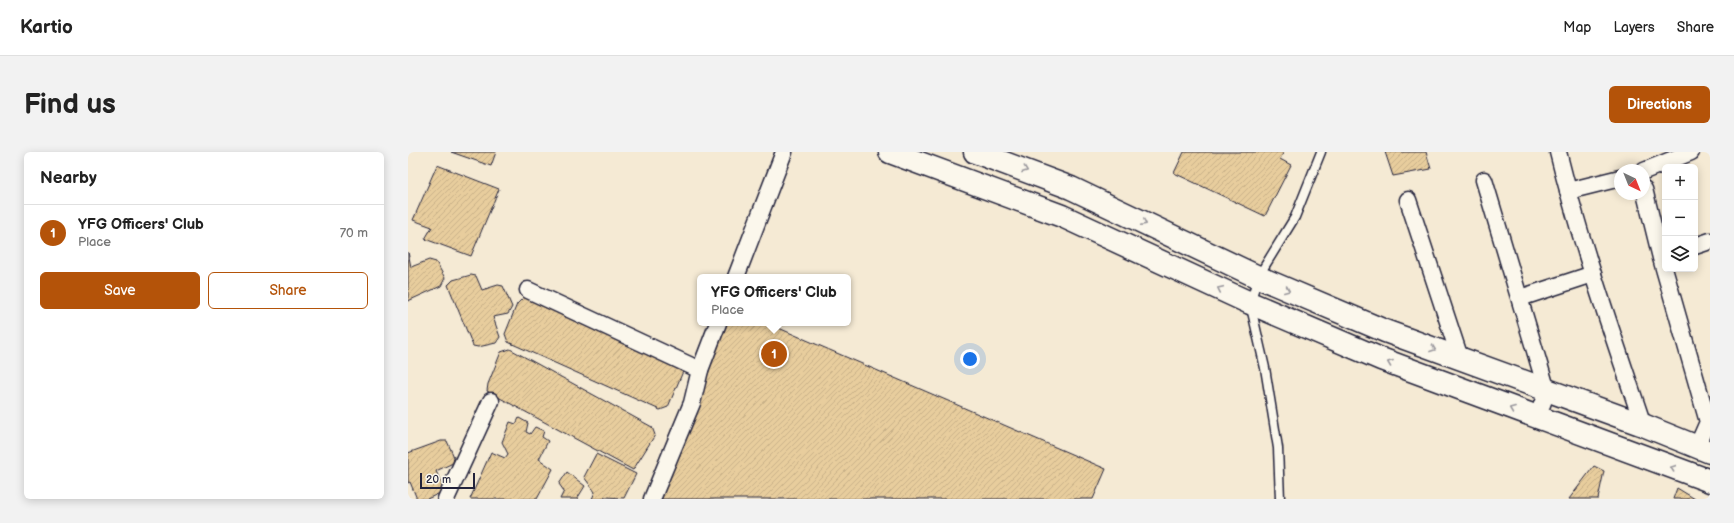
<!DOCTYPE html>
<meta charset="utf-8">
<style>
body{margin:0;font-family:"Balsamiq Sans",sans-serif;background:#f2f2f2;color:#222}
.controls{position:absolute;right:12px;top:12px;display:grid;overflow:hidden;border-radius:6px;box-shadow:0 2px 10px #0003}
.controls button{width:36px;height:36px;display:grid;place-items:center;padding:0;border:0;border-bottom:1px solid #e0e0e0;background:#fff;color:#222;font:20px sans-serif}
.compass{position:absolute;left:1206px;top:12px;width:36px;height:36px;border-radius:50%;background:#fff;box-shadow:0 2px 10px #0003;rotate:137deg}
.scale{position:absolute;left:12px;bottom:10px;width:55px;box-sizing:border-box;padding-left:4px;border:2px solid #22223b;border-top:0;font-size:11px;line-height:14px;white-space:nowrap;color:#22223b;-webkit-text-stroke:3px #fbf7ec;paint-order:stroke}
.you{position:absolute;left:562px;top:207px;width:14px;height:14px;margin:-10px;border:3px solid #fff;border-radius:50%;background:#1a73e8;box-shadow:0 0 0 6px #1a73e833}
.badge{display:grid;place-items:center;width:26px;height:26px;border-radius:50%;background:#b45309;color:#fff;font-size:13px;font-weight:700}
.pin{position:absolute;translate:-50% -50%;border:2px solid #fff;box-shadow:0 1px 4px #0006}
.popup{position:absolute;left:289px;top:122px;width:154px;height:52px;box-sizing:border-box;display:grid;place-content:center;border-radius:6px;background:#fff;filter:drop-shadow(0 1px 3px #0005);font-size:13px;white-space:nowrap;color:#767676}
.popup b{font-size:15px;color:#222}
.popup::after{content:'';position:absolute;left:50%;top:100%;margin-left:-8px;border:8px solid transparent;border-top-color:#fff}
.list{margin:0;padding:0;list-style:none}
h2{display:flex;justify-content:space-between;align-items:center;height:52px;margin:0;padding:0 16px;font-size:17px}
h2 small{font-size:13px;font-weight:400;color:#767676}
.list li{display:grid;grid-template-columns:26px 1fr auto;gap:12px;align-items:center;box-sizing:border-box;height:56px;padding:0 16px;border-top:1px solid #e0e0e0}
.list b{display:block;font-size:15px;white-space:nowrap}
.list p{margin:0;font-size:13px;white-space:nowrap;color:#767676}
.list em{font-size:13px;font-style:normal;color:#767676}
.actions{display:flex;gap:8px;padding:12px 16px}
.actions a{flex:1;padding:9px 0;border:1px solid #b45309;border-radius:6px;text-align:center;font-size:14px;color:#b45309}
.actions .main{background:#b45309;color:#fff}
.icon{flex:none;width:22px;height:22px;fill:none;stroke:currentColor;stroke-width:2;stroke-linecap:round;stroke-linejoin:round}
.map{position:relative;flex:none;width:1302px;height:347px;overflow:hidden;border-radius:6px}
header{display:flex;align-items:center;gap:24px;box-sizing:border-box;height:56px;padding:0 20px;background:#fff;border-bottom:1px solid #e0e0e0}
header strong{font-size:19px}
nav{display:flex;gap:22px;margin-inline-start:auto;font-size:14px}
.intro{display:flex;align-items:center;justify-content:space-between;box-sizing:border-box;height:96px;padding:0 24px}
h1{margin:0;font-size:28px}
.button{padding:10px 18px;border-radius:6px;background:#b45309;color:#fff;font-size:14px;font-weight:700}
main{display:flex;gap:24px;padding:0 24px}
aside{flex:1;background:#fff;border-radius:6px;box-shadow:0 2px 10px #0003}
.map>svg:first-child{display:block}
.building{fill:url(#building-hatch);stroke:#22223b}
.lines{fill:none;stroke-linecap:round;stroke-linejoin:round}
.service-casing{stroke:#22223b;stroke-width:11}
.minor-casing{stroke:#22223b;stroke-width:19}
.trunk-casing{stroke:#22223b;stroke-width:25}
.service{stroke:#fbf7ec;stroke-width:8}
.minor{stroke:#fbf7ec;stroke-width:16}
.trunk{stroke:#fbf7ec;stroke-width:22}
.oneway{stroke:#99979c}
</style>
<header>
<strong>Kartio</strong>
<nav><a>Map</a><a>Layers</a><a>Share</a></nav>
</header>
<div class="intro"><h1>Find us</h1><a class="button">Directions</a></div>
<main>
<aside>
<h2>Nearby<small></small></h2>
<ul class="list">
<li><span class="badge">1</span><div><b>YFG Officers' Club</b><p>Place</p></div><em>70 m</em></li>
</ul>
<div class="actions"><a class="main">Save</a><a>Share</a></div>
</aside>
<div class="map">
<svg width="1302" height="347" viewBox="0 0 1302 347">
<defs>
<pattern id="building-hatch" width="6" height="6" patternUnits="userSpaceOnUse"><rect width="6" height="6" fill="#e8cd9d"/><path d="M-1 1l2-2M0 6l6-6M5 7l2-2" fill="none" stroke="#c7b088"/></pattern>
</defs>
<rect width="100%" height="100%" fill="#f5ead4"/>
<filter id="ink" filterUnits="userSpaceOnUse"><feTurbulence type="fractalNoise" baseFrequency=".025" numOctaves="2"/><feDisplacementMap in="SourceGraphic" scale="8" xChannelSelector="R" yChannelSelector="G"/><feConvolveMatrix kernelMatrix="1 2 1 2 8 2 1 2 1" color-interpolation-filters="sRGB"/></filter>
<g filter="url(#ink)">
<!-- building -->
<g class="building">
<path d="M43,0H88L83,14Z"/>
<path d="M776,0H876L872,7L883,13L857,64L766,21Z"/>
<path d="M977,0H1018L1023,17L985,24Z"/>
<path d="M29,13L91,37L63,104L17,87L24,75L5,68Z"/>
<path d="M0,100L3,115L21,108L28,110L37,126L33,134L0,149Z"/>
<path d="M63,123L68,124L74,138L90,133L95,134L104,155L100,162L85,165L92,185L88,191L70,195L65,194L40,133L45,128Z"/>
<path d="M116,145L271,211L276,217L260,255L252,258L100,190L97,182L109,152Z"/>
<path d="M311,171H359L698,317L685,347H245Z"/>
<path d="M102,197L244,275L247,283L225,318L79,239L80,232L93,200Z"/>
<path d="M111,266L120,271L118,280L122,282L127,275L136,279L134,285L140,289L131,307L145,317L129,347H62L83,300L97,306L100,302L94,290L102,270L108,272Z"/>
<path d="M33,289H39L46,305L45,311L28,319L35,335L32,341L19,347H9L2,330L0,331V301Z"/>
<path d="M188,302L228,322L216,346L197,345L196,347H184L187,340L176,325Z"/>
<path d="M1186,314L1196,319L1190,347H1161Z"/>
<path d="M159,320L177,334L169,347H152L156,339L151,332Z"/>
<path d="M1269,336L1287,347H1265Z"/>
</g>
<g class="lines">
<!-- service casing -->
<g class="service-casing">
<path id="service" d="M872,347L870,296L857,216L842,151L850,125L887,65L913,0"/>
</g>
<!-- minor casing -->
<g class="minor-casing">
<g id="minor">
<path d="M1150,0C1173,93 1205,183 1235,273"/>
<path d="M1236,19L1283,0"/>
<path d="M1076,28L1139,239L1129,266"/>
<path d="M1236,37L1253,106L1300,270L1289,295"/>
<path d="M1160,39L1212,26"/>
<path d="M1000,48L1052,206"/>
<path d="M1287,94L1302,89"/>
<path d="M328,125L376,0"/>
<path d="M120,138L292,218"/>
<path d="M1112,146L1185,122"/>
<path d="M38,347L83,249"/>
<path d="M244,347L284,251L292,218L310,171"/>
</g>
</g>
<!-- trunk casing -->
<g class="trunk-casing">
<g id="trunk">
<path d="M482,0L654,64L842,151L973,207L1302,329"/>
<path d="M567,0L663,36L850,125L977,179L1235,273L1302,300"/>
</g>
</g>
<!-- service -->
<use href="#service" class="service"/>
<!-- minor -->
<use href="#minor" class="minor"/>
<!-- trunk -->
<use href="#trunk" class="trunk"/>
</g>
<!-- one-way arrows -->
<defs><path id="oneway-chevron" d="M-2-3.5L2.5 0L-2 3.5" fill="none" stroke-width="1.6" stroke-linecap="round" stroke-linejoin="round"/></defs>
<g class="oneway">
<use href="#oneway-chevron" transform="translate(617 18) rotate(20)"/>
<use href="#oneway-chevron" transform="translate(736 71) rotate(26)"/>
<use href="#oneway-chevron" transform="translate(812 137) rotate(-155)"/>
<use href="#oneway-chevron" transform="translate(879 138) rotate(23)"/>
<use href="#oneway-chevron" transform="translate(1025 197) rotate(20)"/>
<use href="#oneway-chevron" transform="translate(982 211) rotate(-159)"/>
<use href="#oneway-chevron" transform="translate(1104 257) rotate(-159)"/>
<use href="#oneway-chevron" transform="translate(1265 316) rotate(-160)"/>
</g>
</g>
</svg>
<div class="controls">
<button>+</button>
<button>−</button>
<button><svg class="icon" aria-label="layers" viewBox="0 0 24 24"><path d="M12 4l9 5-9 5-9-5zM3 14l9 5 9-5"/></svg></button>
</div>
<svg class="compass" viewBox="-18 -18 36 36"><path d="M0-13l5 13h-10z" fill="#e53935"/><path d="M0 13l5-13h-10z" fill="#767676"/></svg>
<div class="scale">20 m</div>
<div class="you"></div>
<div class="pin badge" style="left:366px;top:202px">1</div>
<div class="popup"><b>YFG Officers' Club</b>Place</div>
</div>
</main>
